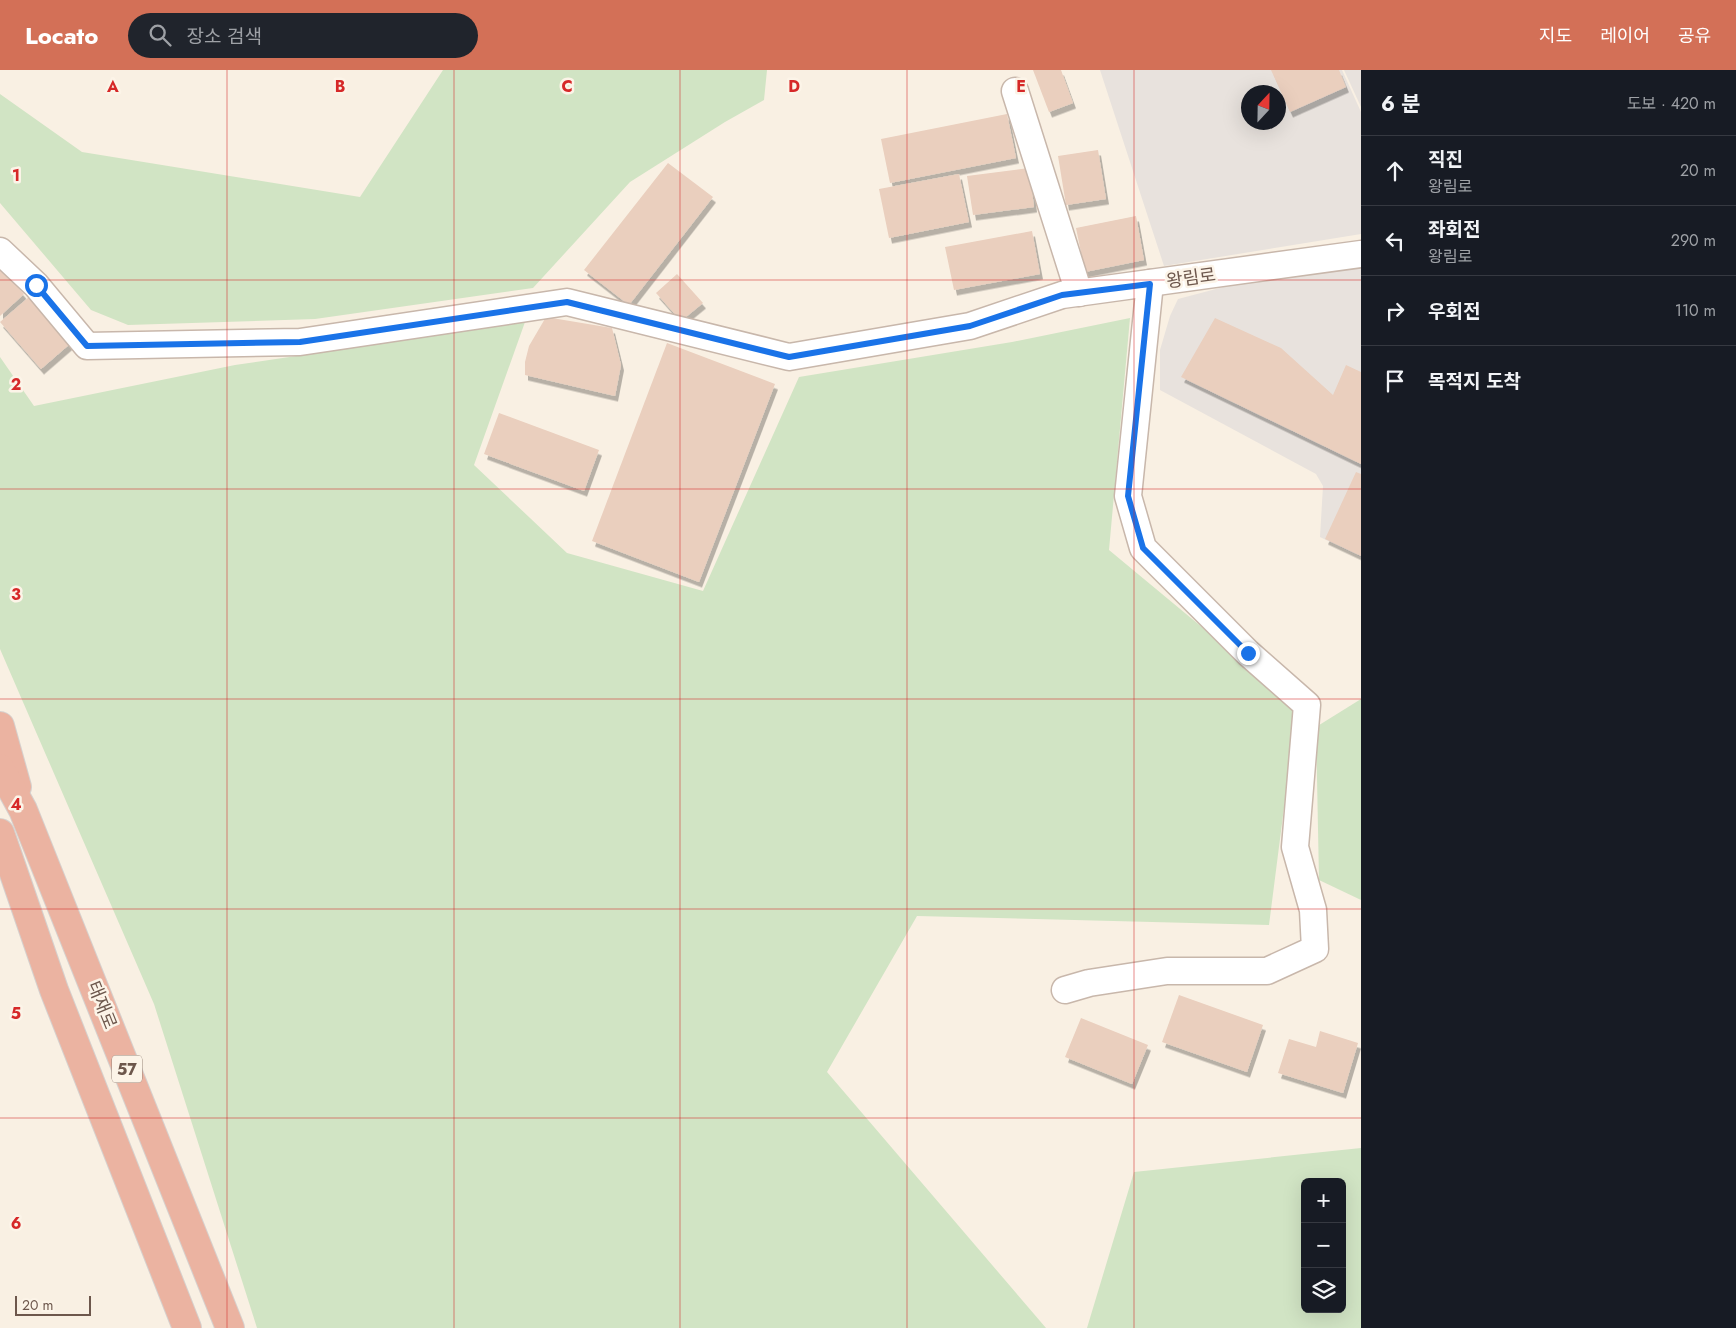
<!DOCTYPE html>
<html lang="ko">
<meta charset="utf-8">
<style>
body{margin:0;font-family:Jost,"Noto Sans KR",sans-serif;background:#20242c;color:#f1f3f6}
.controls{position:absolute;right:15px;bottom:15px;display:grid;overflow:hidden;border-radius:8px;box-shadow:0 5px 20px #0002}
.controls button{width:45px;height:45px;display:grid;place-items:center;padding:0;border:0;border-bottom:1px solid #363941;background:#171b24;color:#f1f3f6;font:25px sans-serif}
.compass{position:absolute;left:1241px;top:15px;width:45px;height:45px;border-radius:50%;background:#171b24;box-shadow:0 5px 20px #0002;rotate:22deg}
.scale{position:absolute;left:15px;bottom:12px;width:76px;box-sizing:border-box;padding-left:5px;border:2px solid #6d574c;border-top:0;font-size:14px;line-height:18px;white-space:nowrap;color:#6d574c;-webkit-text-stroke:4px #fcf4e8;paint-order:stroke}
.stop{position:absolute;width:15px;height:15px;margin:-11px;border:4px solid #1a73e8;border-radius:50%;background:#fff}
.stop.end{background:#1a73e8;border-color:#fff;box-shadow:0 1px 5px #0008}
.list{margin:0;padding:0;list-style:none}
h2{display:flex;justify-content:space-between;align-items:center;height:65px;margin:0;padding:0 20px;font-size:21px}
h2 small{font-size:16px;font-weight:400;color:#9ea1a6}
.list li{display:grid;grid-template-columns:32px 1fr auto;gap:15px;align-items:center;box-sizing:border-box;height:70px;padding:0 20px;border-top:1px solid #363941}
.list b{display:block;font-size:19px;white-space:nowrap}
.list p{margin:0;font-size:16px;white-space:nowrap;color:#9ea1a6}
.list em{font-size:16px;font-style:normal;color:#9ea1a6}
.icon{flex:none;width:28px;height:28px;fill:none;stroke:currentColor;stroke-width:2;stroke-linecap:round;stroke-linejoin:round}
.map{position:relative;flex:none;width:1361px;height:1258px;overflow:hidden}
header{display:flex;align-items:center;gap:30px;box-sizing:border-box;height:70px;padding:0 25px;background:#d37057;color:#fff}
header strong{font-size:24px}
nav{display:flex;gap:28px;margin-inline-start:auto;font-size:18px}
.search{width:350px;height:45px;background:#20242c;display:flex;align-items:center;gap:12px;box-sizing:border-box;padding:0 18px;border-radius:28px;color:#9ea1a6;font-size:19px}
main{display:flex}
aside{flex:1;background:#171b24}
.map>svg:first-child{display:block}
.industrial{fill:#e8e2dd;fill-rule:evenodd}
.green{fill:#d1e4c4;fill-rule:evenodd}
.building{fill:#eacfbe;filter:url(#shadow)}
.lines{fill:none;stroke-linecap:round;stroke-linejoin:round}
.minor-casing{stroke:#c8b7ab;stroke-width:29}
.highway-casing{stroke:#d6d0cd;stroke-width:30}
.minor{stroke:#fff;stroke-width:26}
.highway{stroke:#ebb3a1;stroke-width:28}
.route{stroke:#1a73e8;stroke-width:6}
.grid{fill:none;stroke:#d62828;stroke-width:1;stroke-opacity:0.55}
.labels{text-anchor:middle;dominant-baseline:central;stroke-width:5;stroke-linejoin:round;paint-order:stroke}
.shield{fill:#fcf4e8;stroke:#98867b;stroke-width:1}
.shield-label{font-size:16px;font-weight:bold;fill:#6d574c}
.street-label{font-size:18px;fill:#6d574c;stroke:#fcf4e8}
.grid-label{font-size:16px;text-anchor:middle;font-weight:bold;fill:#d62828;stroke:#fcf4e8;stroke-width:5;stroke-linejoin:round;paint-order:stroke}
</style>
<header>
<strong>Locato</strong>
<div class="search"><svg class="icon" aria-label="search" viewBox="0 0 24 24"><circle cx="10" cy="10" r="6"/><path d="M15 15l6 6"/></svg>장소 검색</div>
<nav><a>지도</a><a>레이어</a><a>공유</a></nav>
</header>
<main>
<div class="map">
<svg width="1361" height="1258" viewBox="0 0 1361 1258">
<defs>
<filter id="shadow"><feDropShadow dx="3" dy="5.5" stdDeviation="0" flood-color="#0004"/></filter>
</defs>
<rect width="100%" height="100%" fill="#f9f0e3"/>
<!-- industrial -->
<g class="industrial">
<path d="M1100,0H1342L1361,42V164L1164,196ZM1248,22H1278V52H1248Z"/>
<path d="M1344,0H1361V37Z"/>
<path d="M1361,194V487L1320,467L1323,416L1316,404L1160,320V280L1170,246L1178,229L1254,209Z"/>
</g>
<!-- green -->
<g class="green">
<path d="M443,0H767L764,30L725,52L630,112L533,218L315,249L128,255L91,240L0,133V24L82,82L360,127Z"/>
<path d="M1130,248L1109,480L1297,636L1269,855L917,846L827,1002L1046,1258H257L154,934L0,579V287L34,336L235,295L525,252L474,395L567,483L703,521L799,307L1012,272Z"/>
<path d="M1361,629V830L1319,810L1316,657Z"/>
<path d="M1361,1078V1258H1087L1134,1102ZM1305,1112H1342V1239H1305Z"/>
</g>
<!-- building -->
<g class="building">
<path d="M1033,0H1061L1073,33L1049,42Z"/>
<path d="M1271,0H1339L1346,17L1290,42Z"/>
<path d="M1007,44L1016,88L890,113L881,69Z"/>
<path d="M1098,80L1106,129L1066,135L1058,86Z"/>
<path d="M668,93L713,127L629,235L584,200Z"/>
<path d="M1029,98L1034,137L973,145L967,106Z"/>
<path d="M959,104L969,152L889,168L879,119Z"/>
<path d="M1136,146L1144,190L1085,202L1076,158Z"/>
<path d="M1032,161L1040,204L954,220L945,177Z"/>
<path d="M0,198L24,224L0,246Z"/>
<path d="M677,204L703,233L681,251L656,223Z"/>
<path d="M29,227L71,273L41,299L0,252Z"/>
<path d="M546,247L612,258L621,295L615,326L525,305V292L529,276Z"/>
<path d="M1215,248L1281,278L1333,325L1346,295L1361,302V394L1181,307Z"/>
<path d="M667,273L775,314L699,512L592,471Z"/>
<path d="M499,343L599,380L584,421L484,384Z"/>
<path d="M1356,402L1361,404V486L1325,469Z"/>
<path d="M1179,925L1263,955L1247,1002L1162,972Z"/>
<path d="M1081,948L1148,975L1132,1014L1065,987Z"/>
<path d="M1320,961L1358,973L1343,1023L1278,1003L1289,969L1316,977Z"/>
</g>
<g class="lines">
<!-- minor casing -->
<g class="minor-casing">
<g id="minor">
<path d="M1015,21L1079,223"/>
<path d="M0,181L36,215L87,276L300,272L567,232L789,287L970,256L1062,225L1361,184"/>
<path d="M1065,920L1089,913L1167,901H1267L1315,879L1313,840L1295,777L1307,635L1248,583L1143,478L1128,426L1150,213"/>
</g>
</g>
<!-- highway casing -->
<g class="highway-casing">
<g id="highway">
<path d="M0,656L17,717"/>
<path d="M0,698L23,740L230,1258"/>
<path d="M0,763L54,920L187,1258"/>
</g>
</g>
<!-- minor -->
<use href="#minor" class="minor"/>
<!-- highway -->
<use href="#highway" class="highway"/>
</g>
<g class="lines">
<!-- route -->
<path class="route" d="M36,215L87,276L300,272L567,232L789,287L970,256L1062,225L1150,214L1128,426L1143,478L1248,583"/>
</g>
<!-- grid -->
<path class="grid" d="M227,0V1258M454,0V1258M680,0V1258M907,0V1258M1134,0V1258M0,210H1361M0,419H1361M0,629H1361M0,839H1361M0,1048H1361"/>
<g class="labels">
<!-- shield labels -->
<rect class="shield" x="112" y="985.5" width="30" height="27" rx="4"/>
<g class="shield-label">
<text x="127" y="999">57</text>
</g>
<!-- street labels -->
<g class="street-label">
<text transform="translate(1191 208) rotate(-8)">왕림로</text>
<text transform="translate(102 935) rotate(68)">태재로</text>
</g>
</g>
<g class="grid-label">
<text x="113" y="22">A</text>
<text x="340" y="22">B</text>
<text x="567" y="22">C</text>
<text x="794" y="22">D</text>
<text x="1021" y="22">E</text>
<text x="16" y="111">1</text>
<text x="16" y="320">2</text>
<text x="16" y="530">3</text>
<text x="16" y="740">4</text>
<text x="16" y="949">5</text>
<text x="16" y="1159">6</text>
</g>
</svg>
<div class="controls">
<button>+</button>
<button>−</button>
<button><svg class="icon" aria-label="layers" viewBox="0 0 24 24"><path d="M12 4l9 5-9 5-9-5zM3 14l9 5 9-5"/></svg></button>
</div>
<svg class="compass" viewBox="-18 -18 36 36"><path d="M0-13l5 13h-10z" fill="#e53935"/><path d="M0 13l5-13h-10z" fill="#9ea1a6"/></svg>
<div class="scale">20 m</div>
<div class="stop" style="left:36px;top:215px"></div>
<div class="stop end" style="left:1248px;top:583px"></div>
</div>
<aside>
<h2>6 분<small>도보 · 420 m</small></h2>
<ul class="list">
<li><svg class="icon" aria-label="ahead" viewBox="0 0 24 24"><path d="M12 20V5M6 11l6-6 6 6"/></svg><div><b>직진</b><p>왕림로</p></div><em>20 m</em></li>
<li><svg class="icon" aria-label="left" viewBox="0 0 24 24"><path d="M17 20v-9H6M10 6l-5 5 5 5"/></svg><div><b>좌회전</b><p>왕림로</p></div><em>290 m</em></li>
<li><svg class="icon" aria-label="right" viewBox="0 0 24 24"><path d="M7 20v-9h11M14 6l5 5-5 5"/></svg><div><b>우회전</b></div><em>110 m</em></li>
<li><svg class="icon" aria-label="arrive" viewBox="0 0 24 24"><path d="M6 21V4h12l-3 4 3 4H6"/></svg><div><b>목적지 도착</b></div></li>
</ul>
</aside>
</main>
